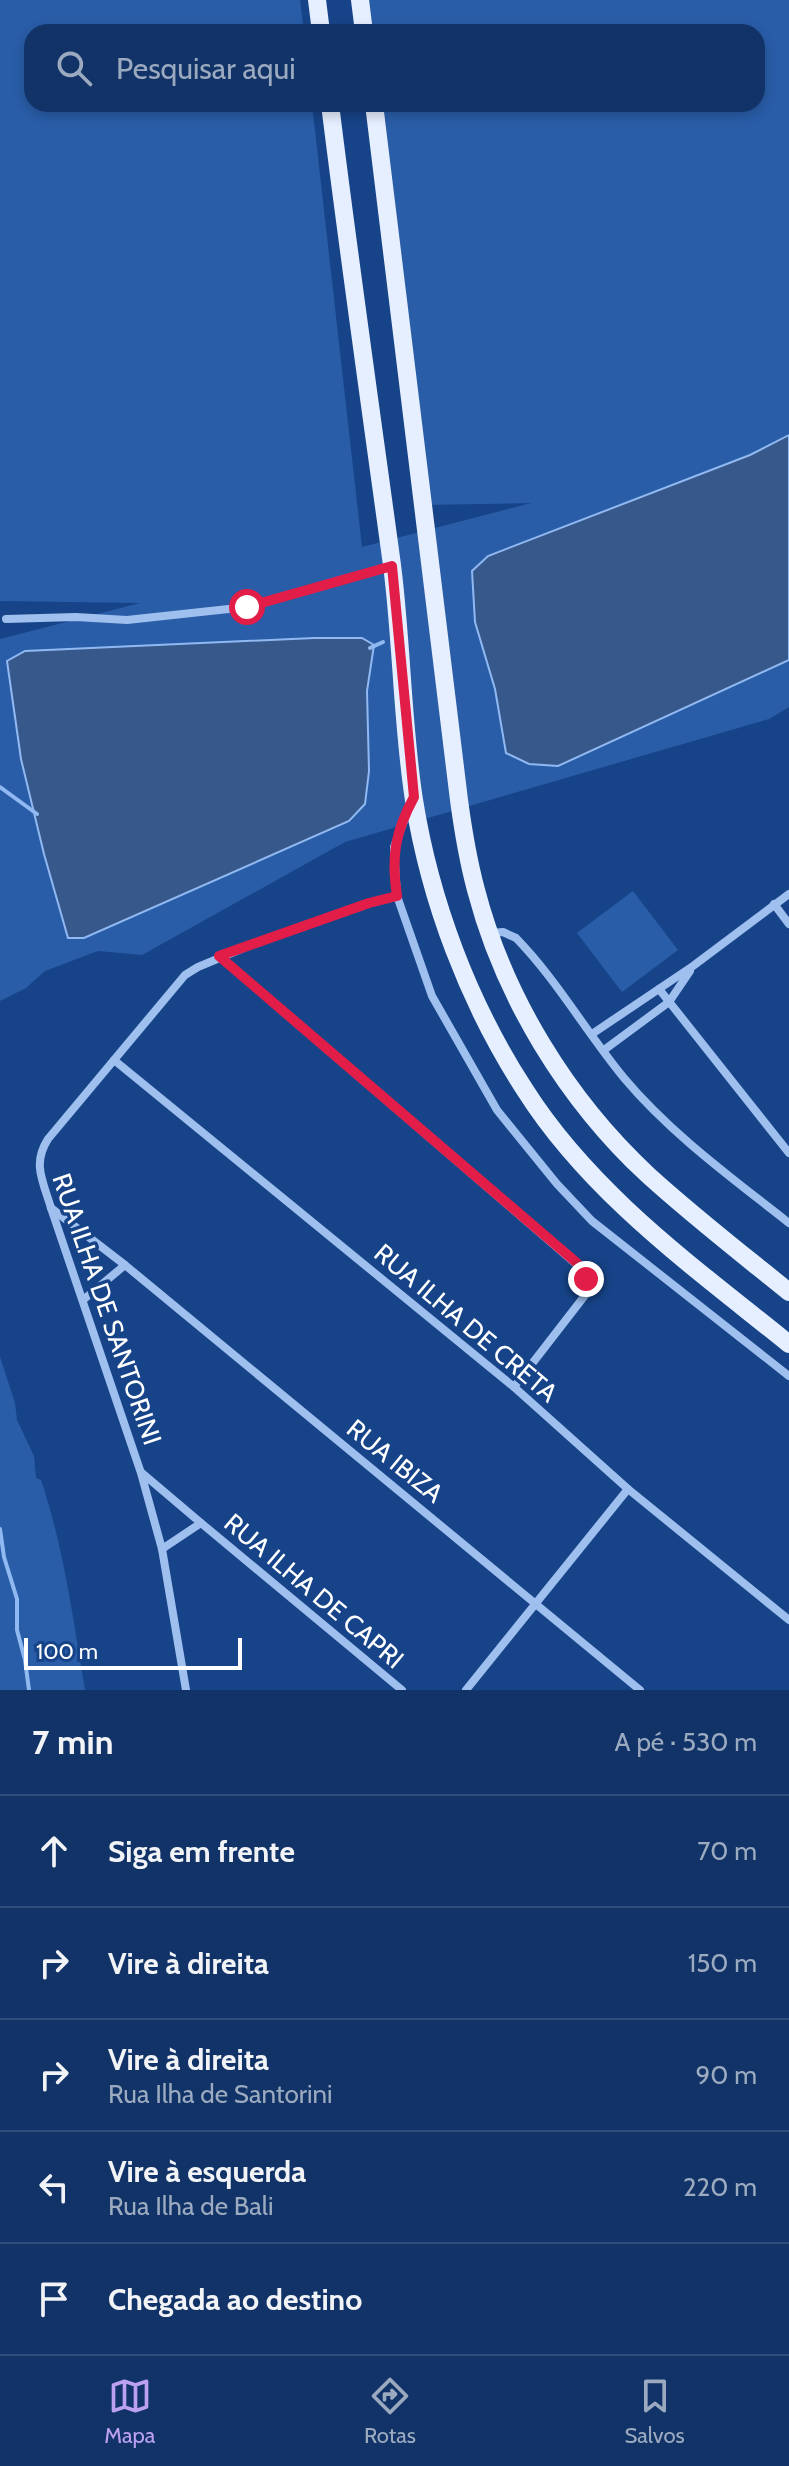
<!DOCTYPE html>
<html lang="pt">
<meta charset="utf-8">
<style>
body{margin:0;font-family:Cabin,sans-serif;background:#1a3b6d;color:#f1f3f6}
.scale{position:absolute;left:24px;bottom:20px;width:218px;box-sizing:border-box;padding-left:8px;border:4px solid #fff;border-top:0;font-size:22px;line-height:28px;white-space:nowrap;color:#fff;-webkit-text-stroke:6px #174489;paint-order:stroke}
.stop{position:absolute;width:24px;height:24px;margin:-18px;border:6px solid #e11d48;border-radius:50%;background:#fff}
.stop.end{background:#e11d48;border-color:#fff;box-shadow:0 2px 8px #0008}
.list{margin:0;padding:0;list-style:none}
h2{display:flex;justify-content:space-between;align-items:center;height:104px;margin:0;padding:0 32px;font-size:34px}
h2 small{font-size:26px;font-weight:400;color:#9caac0}
.list li{display:grid;grid-template-columns:52px 1fr auto;gap:24px;align-items:center;box-sizing:border-box;height:112px;padding:0 32px;border-top:2px solid #304e7b}
.list b{display:block;font-size:30px;white-space:nowrap}
.list p{margin:0;font-size:26px;white-space:nowrap;color:#9caac0}
.list em{font-size:26px;font-style:normal;color:#9caac0}
.icon{flex:none;width:44px;height:44px;fill:none;stroke:currentColor;stroke-width:2;stroke-linecap:round;stroke-linejoin:round}
.map{position:relative;flex:none;width:789px;height:1690px;overflow:hidden}
.search{position:absolute;background:#113367;box-shadow:0 4px 12px #0003;left:24px;right:24px;top:24px;height:88px;display:flex;align-items:center;gap:20px;box-sizing:border-box;padding:0 28px;border-radius:24px;color:#9caac0;font-size:30px}
.sheet{height:664px;background:#113367}
nav{display:flex;justify-content:space-around;align-items:center;box-sizing:border-box;height:112px;border-top:2px solid #304e7b;background:#113367;font-size:22px;color:#9caac0}
nav a{display:grid;justify-items:center;gap:4px}
nav .on{color:#bca0f2}
.map>svg:first-child{display:block}
.green{fill:#295da8}
.water{fill:#37588b;stroke:#91b9f1;stroke-width:2}
.lines{fill:none;stroke-linecap:round;stroke-linejoin:round}
.stream{stroke:#91b9f1;stroke-width:4}
.street{stroke:#9fbfee;stroke-width:8}
.primary{stroke:#e6efff;stroke-width:18}
.route{stroke:#e11d48;stroke-width:10}
.labels{text-anchor:middle;dominant-baseline:central;stroke-width:7;stroke-linejoin:round;paint-order:stroke}
.street-label{font-size:26px;fill:#fff;stroke:#174489}
</style>
<div class="map">
<svg width="789" height="1690" viewBox="0 0 789 1690">
<rect width="100%" height="100%" fill="#174489"/>
<!-- green -->
<g class="green">
<path d="M0,0H300L304,32H32V104H312L362,547L531,503L424,505L373,104H757V32H364L360,0H789V707L769,719L345,842L142,955L98,951L45,971L26,988L0,1001V639L140,603L0,601Z"/>
<path d="M633,891L678,950L622,992L577,933Z"/>
<path d="M0,1357L15,1403L17,1420L34,1456L36,1478L41,1480C64,1548 73,1619 85,1690H0Z"/>
</g>
<!-- water -->
<g class="water">
<path d="M789,435V660L558,766L529,764L506,753L495,689L475,622L472,571L488,556L750,455Z"/>
<path d="M314,638H362L374,645L367,691L369,771L365,804L349,821L84,938H68L44,854L21,759L7,661L25,651Z"/>
</g>
<g class="lines">
<!-- stream -->
<g class="stream">
<path d="M370,648L383,642"/>
<path d="M0,787L37,814"/>
<path d="M0,1529L4,1557L17,1599V1630L25,1660L29,1690"/>
</g>
<!-- street -->
<g class="street">
<path d="M6,619L76,617L127,620L247,607L390,567"/>
<path d="M411,803L394,847L397,896L432,996L497,1110L557,1184L592,1221L789,1376"/>
<path d="M774,904L789,924"/>
<path d="M491,933L503,932L516,938C557,980 586,1032 624,1078C671,1134 732,1178 789,1223"/>
<path d="M219,956L583,1270L586,1279V1294L514,1387"/>
<path d="M659,989L789,1153"/>
<path d="M592,1034L693,966L789,894"/>
<path d="M604,1050L669,1002L690,971"/>
<path d="M114,1060L514,1387L628,1489L789,1620"/>
<path d="M51,1208L125,1265L83,1300"/>
<path d="M125,1265L640,1690"/>
<path d="M142,1473L201,1523L162,1549"/>
<path d="M201,1523L402,1690"/>
<path d="M186,1690L162,1549L141,1473L51,1208C43,1181 32,1164 48,1139L185,975L198,967L263,940L369,903L397,896"/>
<path d="M466,1690L628,1489"/>
</g>
<!-- primary -->
<g class="primary">
<path d="M317,0L321,32"/>
<path d="M360,0L364,32"/>
<path d="M330,104C349,258 371,411 392,565C402,643 402,723 414,800C430,901 469,1004 525,1090C591,1194 694,1267 789,1344"/>
<path d="M374,104L459,800C463,830 468,860 476,890C504,997 567,1100 648,1175C693,1216 742,1254 789,1292"/>
</g>
</g>
<g class="lines">
<!-- route -->
<path class="route" d="M247,607L392,566L414,797C395,832 391,857 397,896L369,903L219,956L577,1263L586,1279"/>
</g>
<g class="labels">
<!-- street labels -->
<g class="street-label">
<text transform="translate(107 1309) rotate(71)">RUA ILHA DE SANTORINI</text>
<text transform="translate(466 1323) rotate(40)">RUA ILHA DE CRETA</text>
<text transform="translate(395 1461) rotate(39)">RUA IBIZA</text>
<text transform="translate(314 1591) rotate(40)">RUA ILHA DE CAPRI</text>
</g>
</g>
</svg>
<div class="scale">100 m</div>
<div class="stop" style="left:247px;top:607px"></div>
<div class="stop end" style="left:586px;top:1279px"></div>
<div class="search"><svg class="icon" aria-label="search" viewBox="0 0 24 24"><circle cx="10" cy="10" r="6"/><path d="M15 15l6 6"/></svg>Pesquisar aqui</div>
</div>
<section class="sheet">
<h2>7 min<small>A pé · 530 m</small></h2>
<ul class="list">
<li><svg class="icon" aria-label="ahead" viewBox="0 0 24 24"><path d="M12 20V5M6 11l6-6 6 6"/></svg><div><b>Siga em frente</b></div><em>70 m</em></li>
<li><svg class="icon" aria-label="right" viewBox="0 0 24 24"><path d="M7 20v-9h11M14 6l5 5-5 5"/></svg><div><b>Vire à direita</b></div><em>150 m</em></li>
<li><svg class="icon" aria-label="right" viewBox="0 0 24 24"><path d="M7 20v-9h11M14 6l5 5-5 5"/></svg><div><b>Vire à direita</b><p>Rua Ilha de Santorini</p></div><em>90 m</em></li>
<li><svg class="icon" aria-label="left" viewBox="0 0 24 24"><path d="M17 20v-9H6M10 6l-5 5 5 5"/></svg><div><b>Vire à esquerda</b><p>Rua Ilha de Bali</p></div><em>220 m</em></li>
<li><svg class="icon" aria-label="arrive" viewBox="0 0 24 24"><path d="M6 21V4h12l-3 4 3 4H6"/></svg><div><b>Chegada ao destino</b></div></li>
</ul>
</section>
<nav>
<a class="on"><svg class="icon" aria-label="map" viewBox="0 0 24 24"><path d="M3 6l6-2 6 2 6-2v14l-6 2-6-2-6 2zM9 4v14M15 6v14"/></svg>Mapa</a>
<a><svg class="icon" aria-label="directions" viewBox="0 0 24 24"><path d="M12 3l9 9-9 9-9-9zM9 14v-3h6M13 9l2 2-2 2"/></svg>Rotas</a>
<a><svg class="icon" aria-label="saved" viewBox="0 0 24 24"><path d="M7 4h10v16l-5-4-5 4z"/></svg>Salvos</a>
</nav>
